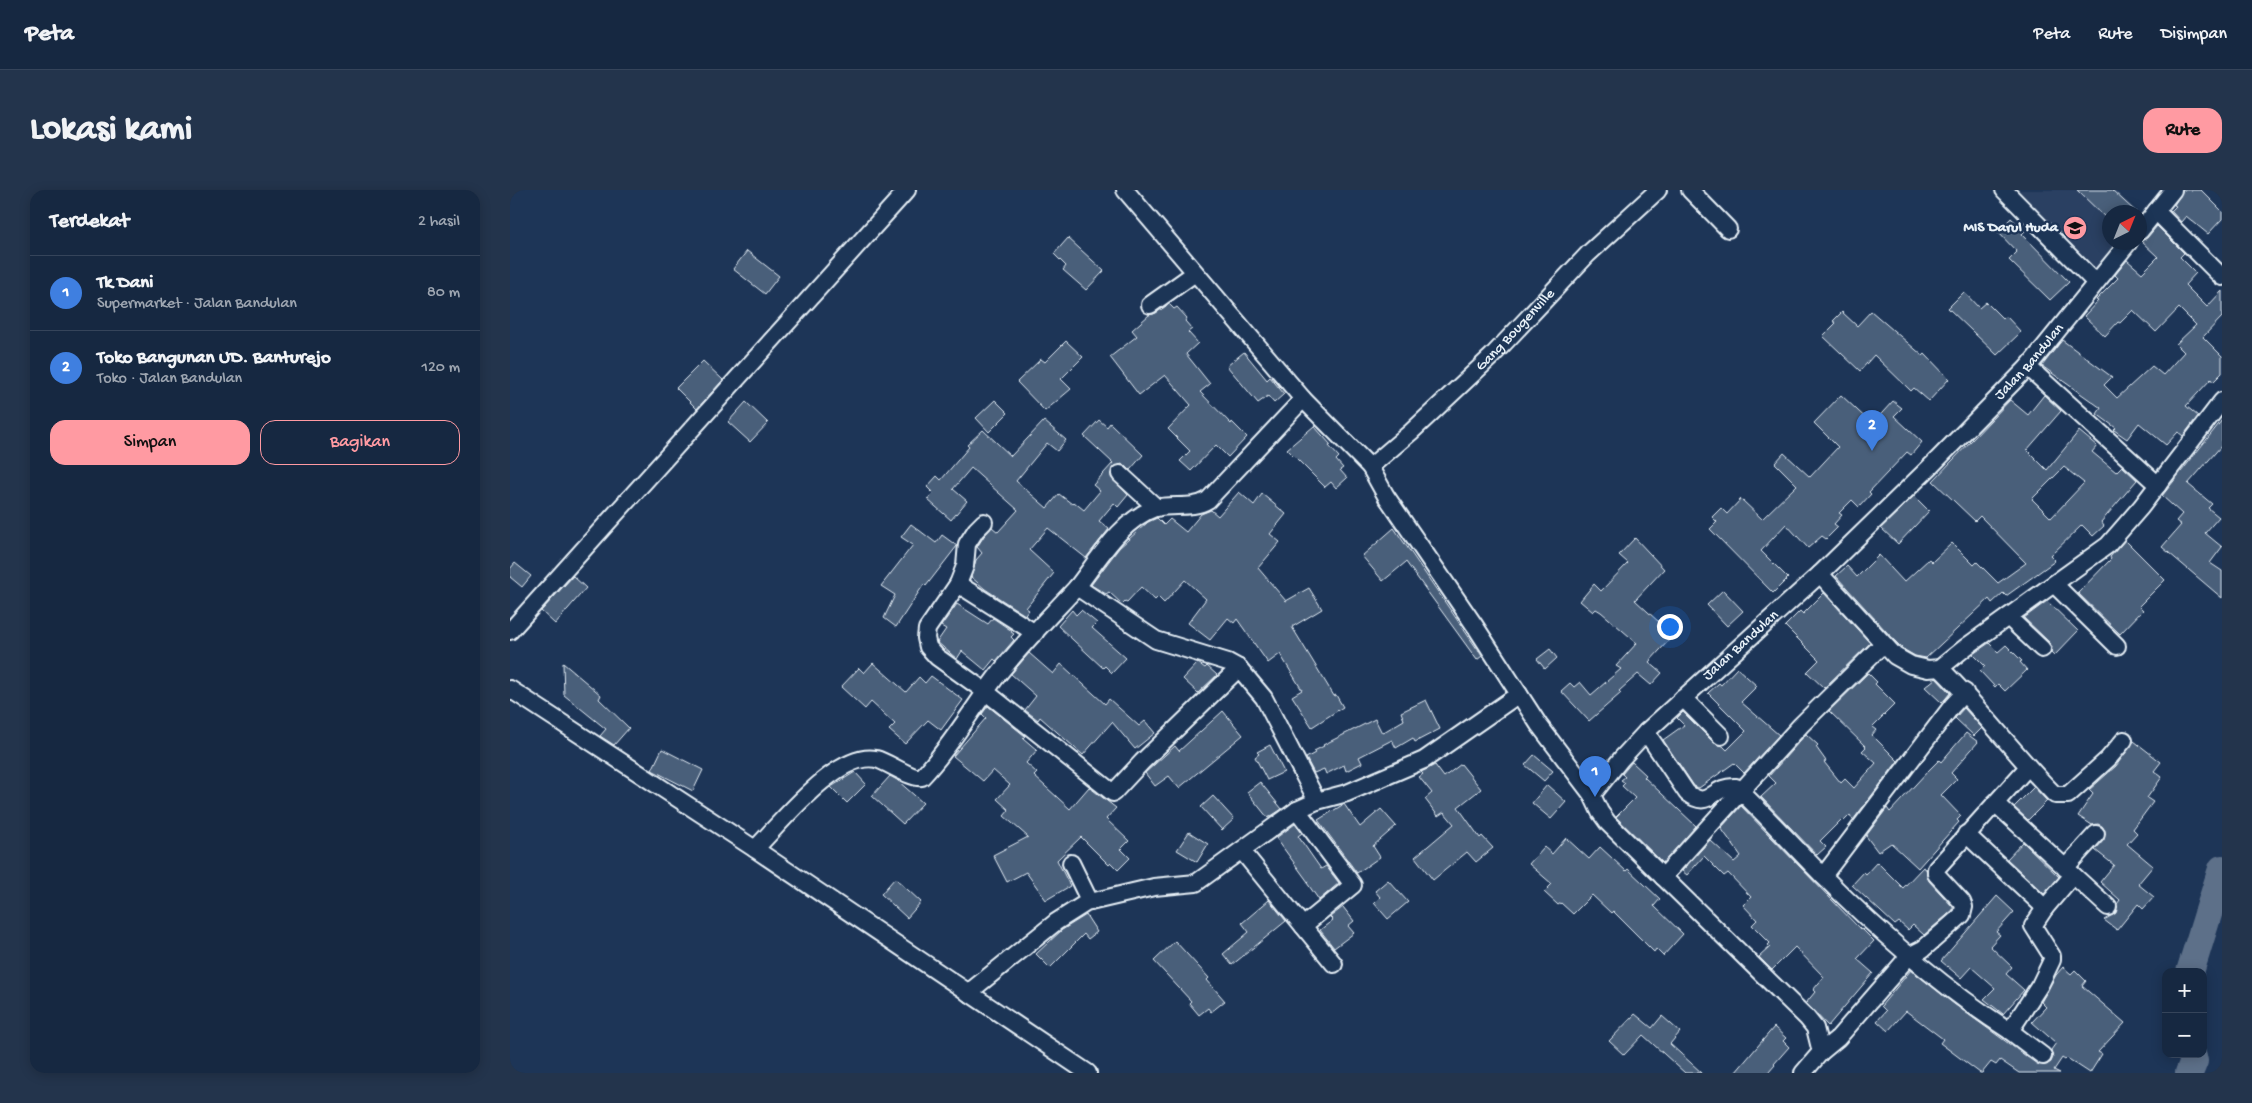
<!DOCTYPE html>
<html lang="id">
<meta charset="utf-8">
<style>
body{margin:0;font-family:"Gochi Hand",sans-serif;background:#23344c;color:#f1f3f6}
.controls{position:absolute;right:15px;bottom:15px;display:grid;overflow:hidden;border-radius:10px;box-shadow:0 2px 12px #0003}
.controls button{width:45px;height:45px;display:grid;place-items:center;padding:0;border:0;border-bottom:1px solid #35445a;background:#162841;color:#f1f3f6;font:25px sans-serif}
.compass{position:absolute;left:1592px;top:15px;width:45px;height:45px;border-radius:50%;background:#162841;box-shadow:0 2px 12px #0003;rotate:43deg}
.you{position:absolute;left:1159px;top:436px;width:18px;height:18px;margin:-12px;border:4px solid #fff;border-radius:50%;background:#1a73e8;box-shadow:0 0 0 8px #1a73e833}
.badge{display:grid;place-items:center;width:32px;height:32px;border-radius:50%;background:#ff9aa2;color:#fff;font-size:16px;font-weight:700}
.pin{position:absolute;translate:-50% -41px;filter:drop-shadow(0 1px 2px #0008)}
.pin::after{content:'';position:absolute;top:26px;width:18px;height:15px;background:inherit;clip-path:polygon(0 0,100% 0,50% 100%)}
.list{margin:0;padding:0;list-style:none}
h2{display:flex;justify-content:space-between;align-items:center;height:65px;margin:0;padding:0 20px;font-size:21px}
h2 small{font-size:16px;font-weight:400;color:#9ea6b1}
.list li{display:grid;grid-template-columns:32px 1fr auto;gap:15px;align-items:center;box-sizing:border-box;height:75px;padding:0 20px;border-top:1px solid #35445a}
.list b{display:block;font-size:19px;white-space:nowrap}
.list p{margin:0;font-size:16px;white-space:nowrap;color:#9ea6b1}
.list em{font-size:16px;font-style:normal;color:#9ea6b1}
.actions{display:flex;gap:10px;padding:15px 20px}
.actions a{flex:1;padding:11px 0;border:1px solid #ff9aa2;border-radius:15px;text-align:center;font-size:18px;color:#ff9aa2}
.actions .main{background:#ff9aa2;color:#111}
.map{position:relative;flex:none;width:1712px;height:883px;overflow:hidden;border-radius:15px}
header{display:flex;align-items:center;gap:30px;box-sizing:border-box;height:70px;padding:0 25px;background:#162841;border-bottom:1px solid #35445a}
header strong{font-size:24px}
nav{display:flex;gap:28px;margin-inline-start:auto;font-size:18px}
.intro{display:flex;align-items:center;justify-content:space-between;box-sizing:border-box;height:120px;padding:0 30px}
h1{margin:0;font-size:35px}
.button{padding:12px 22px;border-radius:15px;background:#ff9aa2;color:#111;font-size:18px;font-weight:700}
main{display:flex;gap:30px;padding:0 30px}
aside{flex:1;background:#162841;border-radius:15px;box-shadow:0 2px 12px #0003}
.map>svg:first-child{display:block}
.built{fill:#2a4162}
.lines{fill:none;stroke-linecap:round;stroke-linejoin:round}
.river{stroke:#5d7089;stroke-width:28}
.building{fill:#495e7a;stroke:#e8f1f8;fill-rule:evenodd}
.minor-casing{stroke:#e8f1f8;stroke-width:20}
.minor{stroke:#1d3557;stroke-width:16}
.labels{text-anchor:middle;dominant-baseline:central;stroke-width:5;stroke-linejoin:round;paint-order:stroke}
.poi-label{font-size:15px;font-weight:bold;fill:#e8f1f8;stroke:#1d3557;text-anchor:end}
.street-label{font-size:15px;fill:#e8f1f8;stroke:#1d3557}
</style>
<header>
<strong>Peta</strong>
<nav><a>Peta</a><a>Rute</a><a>Disimpan</a></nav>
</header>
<div class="intro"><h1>Lokasi kami</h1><a class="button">Rute</a></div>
<main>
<aside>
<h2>Terdekat<small>2 hasil</small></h2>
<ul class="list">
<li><span class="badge" style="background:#3f7fe0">1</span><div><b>Tk Dani</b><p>Supermarket · Jalan Bandulan</p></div><em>80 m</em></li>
<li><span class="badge" style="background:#3f7fe0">2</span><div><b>Toko Bangunan UD. Banturejo</b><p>Toko · Jalan Bandulan</p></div><em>120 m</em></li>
</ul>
<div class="actions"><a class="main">Simpan</a><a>Bagikan</a></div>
</aside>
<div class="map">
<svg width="1712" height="883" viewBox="0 0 1712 883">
<rect width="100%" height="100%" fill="#1d3557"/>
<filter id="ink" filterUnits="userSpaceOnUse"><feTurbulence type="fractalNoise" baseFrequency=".02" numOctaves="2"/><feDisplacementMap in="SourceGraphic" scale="10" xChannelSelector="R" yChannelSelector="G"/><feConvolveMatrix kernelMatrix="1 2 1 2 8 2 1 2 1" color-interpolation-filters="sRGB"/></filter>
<g filter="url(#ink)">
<!-- built -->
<path class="built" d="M1494,0H1604L1628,22H1600V52L1619,53L1585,92Z"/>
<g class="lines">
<!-- river -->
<g class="river">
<path d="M1680,782L1712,679"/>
<path d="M1679,883L1684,871L1682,864"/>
</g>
</g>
<!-- building -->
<g class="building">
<path d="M1567,0H1602L1626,22H1600V32Z"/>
<path d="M1673,0H1691L1712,21V29L1698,44L1676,26L1671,32L1661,21L1666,16L1664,15Z"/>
<path d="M1501,28L1515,41L1512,44L1559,92L1540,110L1499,70L1507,62L1488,42Z"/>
<path d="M1647,36L1674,63L1670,67L1686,83L1675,95L1697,117L1712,101V127L1693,147L1712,166V183L1703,192L1701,189L1676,216L1688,226L1673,246L1668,242L1656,255L1629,233L1617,249L1604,240L1606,238L1587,224L1591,218L1532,176L1552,150L1602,187L1594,195L1607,208L1642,176L1653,185L1674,162L1666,154L1686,135L1669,118L1646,142L1623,120L1610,133L1608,132L1595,146L1574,126L1588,111L1586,110L1608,88L1605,85L1617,70L1632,83L1648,67L1631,51L1637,48Z"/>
<path d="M558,48L594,81L576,100L553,80L556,76L544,64Z"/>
<path d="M237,61L269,86L255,104L223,79Z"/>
<path d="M1454,102L1469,118L1476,112L1493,129L1496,126L1511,142L1487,165L1438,118Z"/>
<path d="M659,114L664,119L667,117L677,128L675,131L682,139L678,142L688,153L676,164L700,194L690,202L721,234L722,232L737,247L718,267L706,255L681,281L670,271L680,261L658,239L681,215L655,185L629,205L600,167L627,146L622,140L639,125L646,123Z"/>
<path d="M1361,121L1413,166L1415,164L1439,189L1419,211L1404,198L1401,201L1364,165L1350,181L1313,146L1326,133L1323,131L1332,122L1347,136Z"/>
<path d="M556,151L573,167L551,189L561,199L535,221L507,192L531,169L535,172Z"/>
<path d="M734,162L757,190L760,187L774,204L764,213L758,206L748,213L717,176Z"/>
<path d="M193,171L213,190L187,219L166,198Z"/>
<path d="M1331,205L1362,234L1383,211L1392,218L1384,226L1412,252L1401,265L1397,262L1359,302L1361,304L1349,317L1342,310L1329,323L1332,325L1324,334L1328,337L1316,349L1312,346L1298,358L1276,334L1251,361L1278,388L1263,403L1200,339L1207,332L1202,327L1211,318L1217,324L1231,309L1252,329L1287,295L1265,273L1274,263L1300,287L1328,257L1304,233Z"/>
<path d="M1534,205L1551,221L1517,260L1537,280L1569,241L1587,256L1582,262L1606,282L1612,276L1627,290L1591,332L1594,336L1583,346L1572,335L1540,366L1545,371L1496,406L1493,403L1482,413L1479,409L1416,468L1405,466L1393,459L1385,451L1326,386L1337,376L1347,387L1369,365L1394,392L1419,369L1422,372L1442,353L1464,375L1467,372L1488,393L1516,373L1470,326L1465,331L1423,291L1500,210L1518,225ZM1554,277L1574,293L1541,328L1522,309Z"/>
<path d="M485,210L498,223L479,242L466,228Z"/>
<path d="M236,212L258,233L240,252L218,232Z"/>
<path d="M589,230L597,237L600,233L633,265L620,280L612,274L602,278L601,287L618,305L608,317L604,313L589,331L599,339L576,368L538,338L519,360L544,383L516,418L519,420L515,425L475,399L461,387L466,370L472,363L467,357L474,346L482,337L488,342L508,320L461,278L443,299L457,311L441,330L418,310L423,303L417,297L427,286L431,290L459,257L457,255L473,240L501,266L534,231L556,250L547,261L537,253L506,291L537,318L549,304L562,314L564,312L574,320L590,301L583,295L603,273L574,246Z"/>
<path d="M1712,230V255L1678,294L1702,314L1698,318L1709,327L1695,343L1712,357L1700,373L1712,381V408L1652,357L1671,335L1666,331L1672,324L1652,306Z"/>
<path d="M804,236L821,255L819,256L829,267L826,270L833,278L830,280L837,288L826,298L821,292L815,297L777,259Z"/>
<path d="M729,302L744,315L752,304L776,324L760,344L770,352L748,378L776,411L799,398L812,419L782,437L824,506L826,505L833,517L802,537L782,506L792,500L770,464L758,473L727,429L724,433L718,428L700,450L678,433L696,409L675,390L654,413L648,407L645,410L631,397L617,412L615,411L612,414L599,402L596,404L581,395L609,358L638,332L647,328L654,335L660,329L676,342L691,324L701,320L708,326Z"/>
<path d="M1404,306L1419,321L1388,354L1371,338Z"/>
<path d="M401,334L426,353L432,345L447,356L416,396L414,394L386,437L374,428L385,405L371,396L403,355L391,347Z"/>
<path d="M884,338L972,466L967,470L896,372L873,391L852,366Z"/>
<path d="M1125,348L1154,379L1125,410L1150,433L1147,436L1161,448L1139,472L1152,483L1141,495L1128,484L1109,501L1111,503L1079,531L1051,501L1060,493L1064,497L1070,492L1081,505L1111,479L1106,476L1127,453L1091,422L1086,419L1083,422L1070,411L1084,394L1091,401L1118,373L1109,365Z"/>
<path d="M1615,350L1655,390L1629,416L1633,420L1610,444L1568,403L1601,369L1600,367Z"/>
<path d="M5,373L21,386L12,397L0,387V379Z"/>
<path d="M63,386L76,398L45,434L31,421Z"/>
<path d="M1213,400L1233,421L1217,436L1197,415Z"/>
<path d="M1314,403L1360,453L1314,498L1297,482L1309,470L1275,436L1290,421L1293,424Z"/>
<path d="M1537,411L1568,441L1544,466L1541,463L1542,457L1539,452L1514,428Z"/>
<path d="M447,414L478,434L483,428L502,441L501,442L504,444L501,447L504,450L486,471L484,469L475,480L452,461L447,469L427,452L436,439L431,436Z"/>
<path d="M562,420L566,425L571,420L587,433L582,438L616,468L602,483L595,476L593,478L548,436Z"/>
<path d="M1479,453L1488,462L1496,455L1512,471L1510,472L1517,480L1495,501L1488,494L1485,497L1470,481L1475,476L1463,464Z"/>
<path d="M1040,459L1047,468L1035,479L1027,469Z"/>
<path d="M519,463L543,484L551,474L595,514L599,509L629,536L635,531L645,543L625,559L602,532L573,565L530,527L528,530L515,520L526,506L501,484Z"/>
<path d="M53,473L91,505L89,509L119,538L104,555L90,546L96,539L54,505Z"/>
<path d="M363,473L396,502L409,487L415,493L421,486L453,510L431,540L418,530L395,554L379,540L385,534L361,512L355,519L331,497L349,478L354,483Z"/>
<path d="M688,473L695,478L697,476L707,485L688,503L673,489Z"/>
<path d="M1227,478L1247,496L1231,512L1269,545L1234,583L1224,573L1189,598L1184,596L1153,550L1174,535L1167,528L1173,522L1204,553L1213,556L1217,560L1236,541L1198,503L1209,493L1211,495Z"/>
<path d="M1358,483L1367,492L1365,494L1385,514L1362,537L1366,540L1362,545L1388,571L1343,630L1340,625L1334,631L1332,629L1310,651L1316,657L1307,665L1251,607L1266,593L1259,586L1296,544L1308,555L1306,557L1316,571L1314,572L1331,593L1335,589L1344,598L1366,573L1352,561L1356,557L1319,521Z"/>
<path d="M1426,488L1440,503L1432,513L1415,497Z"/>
<path d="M916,510L930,539L905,552L903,548L886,558L882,550L849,567L852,573L836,581L834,575L816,584L814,579L804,583L796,568L805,563L804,561L814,556L813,555L865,529L872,543L894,530L891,522Z"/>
<path d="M478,516L515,546L513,548L527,560L516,573L527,583L524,586L560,619L579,597L606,618L596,629L619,651L611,659L620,668L608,680L601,673L599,675L571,647L547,670L560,696L536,710L516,682L497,692L483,665L518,647L494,626L499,620L487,609L500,595L483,580L473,591L443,566L476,528L472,524Z"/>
<path d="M1454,518L1472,538L1464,546L1445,528Z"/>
<path d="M713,521L733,545L669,598L659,586L645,596L635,583L665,556L669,561Z"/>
<path d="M1456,543L1468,552L1441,583L1447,589L1431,605L1451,626L1447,630L1449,632L1408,678L1381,653L1368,662L1356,646L1377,618L1380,622L1418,581L1429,570L1431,572Z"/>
<path d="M1624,551L1651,572L1644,581L1652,587L1637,608L1643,612L1623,639L1627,643L1617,654L1643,676L1628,694L1644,707L1633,719L1628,714L1607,740L1594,730L1606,723L1607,714L1610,710L1590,692L1604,675L1585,660L1594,650L1595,641L1592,636L1588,634L1582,635L1568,626L1583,604L1579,600L1606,576Z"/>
<path d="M760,555L774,582L757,590L745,567L749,564L747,562Z"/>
<path d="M152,559L193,580L183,601L142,580Z"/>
<path d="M1024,565L1043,581L1034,591L1015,575Z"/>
<path d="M1122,572L1136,585L1134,587L1186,636L1153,673L1106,627L1125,608L1112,596L1115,593L1111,590L1115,587L1112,584Z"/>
<path d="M951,574L971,599L948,617L970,648L972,646L983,658L966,672L957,662L923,690L905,667L944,634L934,622L928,626L915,609L922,603L909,587L913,584L911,582L925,575L934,587Z"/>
<path d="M345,582L356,594L337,613L321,597Z"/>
<path d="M380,586L387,590L413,613L393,634L362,606Z"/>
<path d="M750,592L772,619L758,628L737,602Z"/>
<path d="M1037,595L1056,612L1041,629L1022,613Z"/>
<path d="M1524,597L1537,611L1518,630L1504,617Z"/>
<path d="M703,606L724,629L712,640L691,617Z"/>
<path d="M834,614L850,637L871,619L886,636L863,656L870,667L847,683L808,630Z"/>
<path d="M1231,616L1351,740L1352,739L1364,751L1347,769L1363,783L1318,836L1296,813L1305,802L1303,800L1314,787L1285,757L1262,780L1249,767L1260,757L1258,755L1260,753L1242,735L1247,730L1233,715L1241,707L1218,683L1214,686L1194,666L1177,685L1172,681L1200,650L1224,672L1231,666L1211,638Z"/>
<path d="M785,634L792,643L788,646L811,679L816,676L829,693L809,710L797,693L798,692L766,648Z"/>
<path d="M679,642L698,654L687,672L667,660Z"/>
<path d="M1056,648L1079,669L1090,657L1116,681L1118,679L1150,709L1144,716L1173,744L1153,766L1146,759L1144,762L1103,721L1101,723L1082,705L1063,724L1051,713L1048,715L1034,702L1042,694L1019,674L1034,657L1042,664Z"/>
<path d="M1513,652L1549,687L1534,704L1497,669Z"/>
<path d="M1367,672L1393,698L1413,677L1416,679L1419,691L1443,717V720L1414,745L1403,735L1398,740L1389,732L1385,735L1342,695L1354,682L1356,684Z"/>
<path d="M385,688L411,712L397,728L371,704Z"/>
<path d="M878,690L898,712L878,729L864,713L870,707L865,701Z"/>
<path d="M1487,706L1504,722L1486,742L1490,745L1480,756L1502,777L1496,784L1514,800L1493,824L1474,809L1485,798L1461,777L1451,788L1431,771Z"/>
<path d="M759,710L776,731L722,775L713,764L739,742L732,733Z"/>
<path d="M833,717L844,731L838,736L844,743L824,758L810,740L823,730L820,727Z"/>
<path d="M576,725L587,742L578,749L574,744L540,778L526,764L552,740Z"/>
<path d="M665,751L699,788L697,790L715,811L701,822L698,818L689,825L679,813L681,811L644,771Z"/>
<path d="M1553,777L1561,784L1565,780L1576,791L1572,796L1615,833L1588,862L1592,864L1580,883L1557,868L1555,870L1552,868L1544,880L1550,883H1509L1490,870L1486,875L1481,872L1472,883H1470L1430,853L1433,849L1396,821L1378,841L1367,831L1376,821L1371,816L1401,780L1444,814L1527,874L1536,875L1541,872L1543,867L1541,860L1546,853L1522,832L1536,817L1531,812L1546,785Z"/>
<path d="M1125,824L1142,838L1152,826L1170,842L1160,854L1192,883H1175L1133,845L1114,865L1099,851Z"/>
<path d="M1264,837L1276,848L1273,851L1279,857L1264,874L1265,875L1258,883H1225Z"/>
</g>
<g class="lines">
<!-- minor casing -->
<g class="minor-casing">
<g id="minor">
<path d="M615,0L793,209L860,277L876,306L965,436L1029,535L1082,605"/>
<path d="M1180,0L1218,39"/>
<path d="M1494,0L1585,92"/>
<path d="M1646,21L1712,87"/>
<path d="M1630,41L1663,0"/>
<path d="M640,115L685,83"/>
<path d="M1518,177L1648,295"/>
<path id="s1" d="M860,277L901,242L982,166L1078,64L1148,0"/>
<path d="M610,284L647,318"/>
<path d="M474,332L466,340L457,354L455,376L448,394L525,443"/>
<path d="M1310,384L1385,466L1401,475L1418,479L1430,478L1456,457L1598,355L1631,317L1712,211"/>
<path d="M448,394L417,439L416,448L418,457L427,467L476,502L603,603L632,572L729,478L754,508L807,611L837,603L914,570L1009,504"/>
<path d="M1545,395L1607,456"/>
<path d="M567,397C588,370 611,330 645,318C662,313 682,320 698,310L793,209"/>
<path d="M1498,427L1532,459"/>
<path d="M0,441L397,0"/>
<path d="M1430,478C1471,518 1504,564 1545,605H1558L1598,569L1614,550"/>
<path d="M0,499L245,659L578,883"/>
<path d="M1173,508L1211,546"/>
<path d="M1136,542L1177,603C1201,621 1201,595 1226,597C1256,625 1283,656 1312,685C1370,743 1431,797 1500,841L1530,795L1542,770V766L1523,736L1535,718"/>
<path d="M1485,613L1598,717"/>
<path d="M787,620L843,695L793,736"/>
<path d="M1456,644L1535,718L1563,685"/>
<path d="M245,659C271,633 327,561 366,569C378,572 403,590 412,587C441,556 462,519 487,486C512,454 540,426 567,397L646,450L718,472L729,478"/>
<path d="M732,661L824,774"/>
<path d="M561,673L580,712"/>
<path d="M1555,678L1586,644"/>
<path d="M1313,686L1442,516L1455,502"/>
<path d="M1153,687L1291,535L1373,454"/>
<path d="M458,803L546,732L576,713L644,697L686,693L787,620L807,611"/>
<path d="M1500,841L1533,866"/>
<path id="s2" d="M1311,862L1305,838L1297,828L1098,633L1090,622L1082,605L1111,569L1136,542L1310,384L1422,275L1518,177L1619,52"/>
<path d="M1293,883L1311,862L1328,848L1399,766L1413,759L1452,725L1454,717L1452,712L1426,684V679L1517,578"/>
</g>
</g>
<!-- minor -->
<use href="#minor" class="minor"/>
</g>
</g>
<!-- icons -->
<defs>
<g id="school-disc" transform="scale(1.25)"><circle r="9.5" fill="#ff9aa2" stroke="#1d3557"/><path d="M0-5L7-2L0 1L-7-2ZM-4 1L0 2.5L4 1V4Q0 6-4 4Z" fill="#111"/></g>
</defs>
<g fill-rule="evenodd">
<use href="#school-disc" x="1565" y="38"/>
</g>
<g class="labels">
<!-- poi labels -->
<g class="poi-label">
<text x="1548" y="38">MIS Darul Huda</text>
</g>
<!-- street labels -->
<g class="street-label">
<text stroke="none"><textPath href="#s1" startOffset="200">Gang Bougenville</textPath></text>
<text stroke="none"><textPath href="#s2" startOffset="965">Jalan Bandulan</textPath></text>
<text stroke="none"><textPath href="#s2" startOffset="560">Jalan Bandulan</textPath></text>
</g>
</g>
</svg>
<div class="controls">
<button>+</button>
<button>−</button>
</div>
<svg class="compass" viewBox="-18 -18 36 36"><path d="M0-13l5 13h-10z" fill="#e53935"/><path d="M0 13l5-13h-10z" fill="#9ea6b1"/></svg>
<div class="you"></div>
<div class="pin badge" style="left:1085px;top:607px;background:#3f7fe0">1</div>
<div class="pin badge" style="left:1362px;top:261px;background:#3f7fe0">2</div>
</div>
</main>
